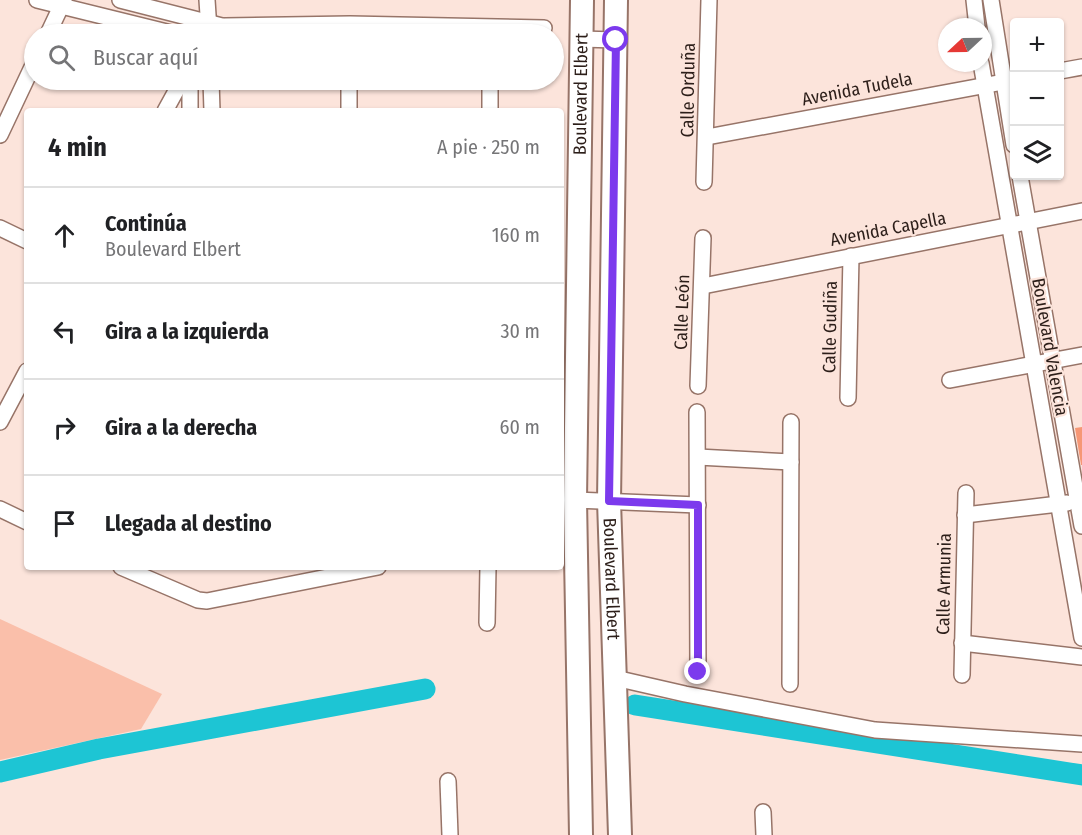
<!DOCTYPE html>
<html lang="es">
<meta charset="utf-8">
<style>
body{margin:0;font-family:"Fira Sans Condensed",sans-serif;background:#f6f6f6;color:#202124}
.controls{position:absolute;right:18px;top:18px;display:grid;overflow:hidden;border-radius:6px;box-shadow:0 2px 4px #0004}
.controls button{width:54px;height:54px;display:grid;place-items:center;padding:0;border:0;border-bottom:2px solid #e0e0e0;background:#fff;color:#202124;font:30px sans-serif}
.compass{position:absolute;left:938px;top:18px;width:54px;height:54px;border-radius:50%;background:#fff;box-shadow:0 2px 4px #0004;rotate:248deg}
.stop{position:absolute;width:18px;height:18px;margin:-14px;border:4px solid #7c3aed;border-radius:50%;background:#fff}
.stop.end{background:#7c3aed;border-color:#fff;box-shadow:0 2px 6px #0008}
.list{margin:0;padding:0;list-style:none}
h2{display:flex;justify-content:space-between;align-items:center;height:78px;margin:0;padding:0 24px;font-size:26px}
h2 small{font-size:20px;font-weight:400;color:#757577}
.list li{display:grid;grid-template-columns:39px 1fr auto;gap:18px;align-items:center;box-sizing:border-box;height:96px;padding:0 24px;border-top:2px solid #e0e0e0}
.list b{display:block;font-size:22px;white-space:nowrap}
.list p{margin:0;font-size:20px;white-space:nowrap;color:#757577}
.list em{font-size:20px;font-style:normal;color:#757577}
.icon{flex:none;width:33px;height:33px;fill:none;stroke:currentColor;stroke-width:2;stroke-linecap:round;stroke-linejoin:round}
.map{position:relative;flex:none;width:1082px;height:835px;overflow:hidden}
.search{position:absolute;background:#fff;box-shadow:0 2px 4px #0004;left:24px;top:24px;width:540px;height:66px;display:flex;align-items:center;gap:15px;box-sizing:border-box;padding:0 21px;border-radius:33px;color:#757577;font-size:22px}
.panel{position:absolute;background:#fff;box-shadow:0 2px 4px #0004;left:24px;top:108px;width:540px;height:462px;border-radius:6px}
.map>svg:first-child{display:block}
.green{fill:#fabfaa}
.lines{fill:none;stroke-linecap:round;stroke-linejoin:round}
.canal{stroke:#1dc5d4;stroke-width:21}
.building{fill:#f69775}
.street-casing{stroke:#977468;stroke-width:18}
.secondary-casing{stroke:#977468;stroke-width:26}
.street{stroke:#fff;stroke-width:15}
.secondary{stroke:#fff;stroke-width:22}
.route{stroke:#7c3aed;stroke-width:8}
.labels{text-anchor:middle;dominant-baseline:central;stroke-width:4.5;stroke-linejoin:round;paint-order:stroke}
.street-label{font-size:18px;fill:#2c1e19;stroke:#fce4db}
</style>
<div class="map">
<svg width="1082" height="835" viewBox="0 0 1082 835">
<rect width="100%" height="100%" fill="#fce4db"/>
<!-- green -->
<path class="green" d="M0,619L162,694L141,729L0,760Z"/>
<g class="lines">
<!-- canal -->
<g class="canal">
<path d="M635,705L1082,775"/>
<path d="M0,772L99,749L425,689"/>
</g>
</g>
<!-- building -->
<path class="building" d="M1082,427V465H1081L1075,428Z"/>
<g class="lines">
<!-- street casing -->
<g class="street-casing">
<g id="street">
<path d="M37,0L175,34"/>
<path d="M120,0L222,26"/>
<path d="M207,0L209,30"/>
<path d="M974,0L977,27"/>
<path d="M991,0L1014,145"/>
<path d="M48,34L64,0"/>
<path d="M188,34L225,26L350,24L544,28"/>
<path d="M581,39L616,40"/>
<path d="M981,63L1082,638"/>
<path d="M1060,71L1082,67"/>
<path d="M190,80V111"/>
<path d="M211,80L212,111"/>
<path d="M165,111L182,80"/>
<path d="M349,111V80"/>
<path d="M490,111V80"/>
<path d="M0,135L34,63"/>
<path d="M707,137L1014,80"/>
<path d="M1020,176L1082,526"/>
<path d="M704,182L709,0"/>
<path d="M0,228L27,241"/>
<path d="M703,286L1082,211"/>
<path d="M950,380L1082,355"/>
<path d="M698,386L703,238"/>
<path d="M848,398L851,256"/>
<path d="M697,412L698,672"/>
<path d="M0,422L27,371"/>
<path d="M698,457L791,462"/>
<path d="M575,500L698,505"/>
<path d="M0,509L27,522"/>
<path d="M965,515L1067,503"/>
<path d="M121,567L198,600L207,601L378,567"/>
<path d="M487,623L488,567"/>
<path d="M962,643L1082,657"/>
<path d="M962,675L966,493"/>
<path d="M615,678L685,694L875,730L1082,744"/>
<path d="M790,684L791,422"/>
<path d="M448,781L450,835"/>
<path d="M763,812L764,835"/>
</g>
</g>
<!-- secondary casing -->
<g class="secondary-casing">
<g id="secondary">
<path id="s1" d="M616,0L609,501L620,835"/>
<path id="s2" d="M581,835L575,500L582,0"/>
</g>
</g>
<!-- street -->
<use href="#street" class="street"/>
<!-- secondary -->
<use href="#secondary" class="secondary"/>
</g>
<g class="lines">
<!-- route -->
<path class="route" d="M616,40L609,501L698,505V672"/>
</g>
<g class="labels">
<!-- street labels -->
<g class="street-label">
<text transform="translate(857 89) rotate(-11)">Avenida Tudela</text>
<text transform="translate(688 90) rotate(-89)">Calle Orduña</text>
<text stroke="none"><textPath href="#s2" startOffset="741">Boulevard Elbert</textPath></text>
<text transform="translate(888 229) rotate(-11)">Avenida Capella</text>
<text transform="translate(682 312) rotate(-88)">Calle León</text>
<text transform="translate(830 327) rotate(-89)">Calle Gudiña</text>
<text transform="translate(1050 347) rotate(80)">Boulevard Valencia</text>
<text stroke="none"><textPath href="#s1" startOffset="579">Boulevard Elbert</textPath></text>
<text transform="translate(944 584) rotate(-89)">Calle Armunia</text>
</g>
</g>
</svg>
<div class="controls">
<button>+</button>
<button>−</button>
<button><svg class="icon" aria-label="layers" viewBox="0 0 24 24"><path d="M12 4l9 5-9 5-9-5zM3 14l9 5 9-5"/></svg></button>
</div>
<svg class="compass" viewBox="-18 -18 36 36"><path d="M0-13l5 13h-10z" fill="#e53935"/><path d="M0 13l5-13h-10z" fill="#757577"/></svg>
<div class="stop" style="left:616px;top:40px"></div>
<div class="stop end" style="left:698px;top:672px"></div>
<div class="search"><svg class="icon" aria-label="search" viewBox="0 0 24 24"><circle cx="10" cy="10" r="6"/><path d="M15 15l6 6"/></svg>Buscar aquí</div>
<section class="panel">
<h2>4 min<small>A pie · 250 m</small></h2>
<ul class="list">
<li><svg class="icon" aria-label="ahead" viewBox="0 0 24 24"><path d="M12 20V5M6 11l6-6 6 6"/></svg><div><b>Continúa</b><p>Boulevard Elbert</p></div><em>160 m</em></li>
<li><svg class="icon" aria-label="left" viewBox="0 0 24 24"><path d="M17 20v-9H6M10 6l-5 5 5 5"/></svg><div><b>Gira a la izquierda</b></div><em>30 m</em></li>
<li><svg class="icon" aria-label="right" viewBox="0 0 24 24"><path d="M7 20v-9h11M14 6l5 5-5 5"/></svg><div><b>Gira a la derecha</b></div><em>60 m</em></li>
<li><svg class="icon" aria-label="arrive" viewBox="0 0 24 24"><path d="M6 21V4h12l-3 4 3 4H6"/></svg><div><b>Llegada al destino</b></div></li>
</ul>
</section>
</div>
